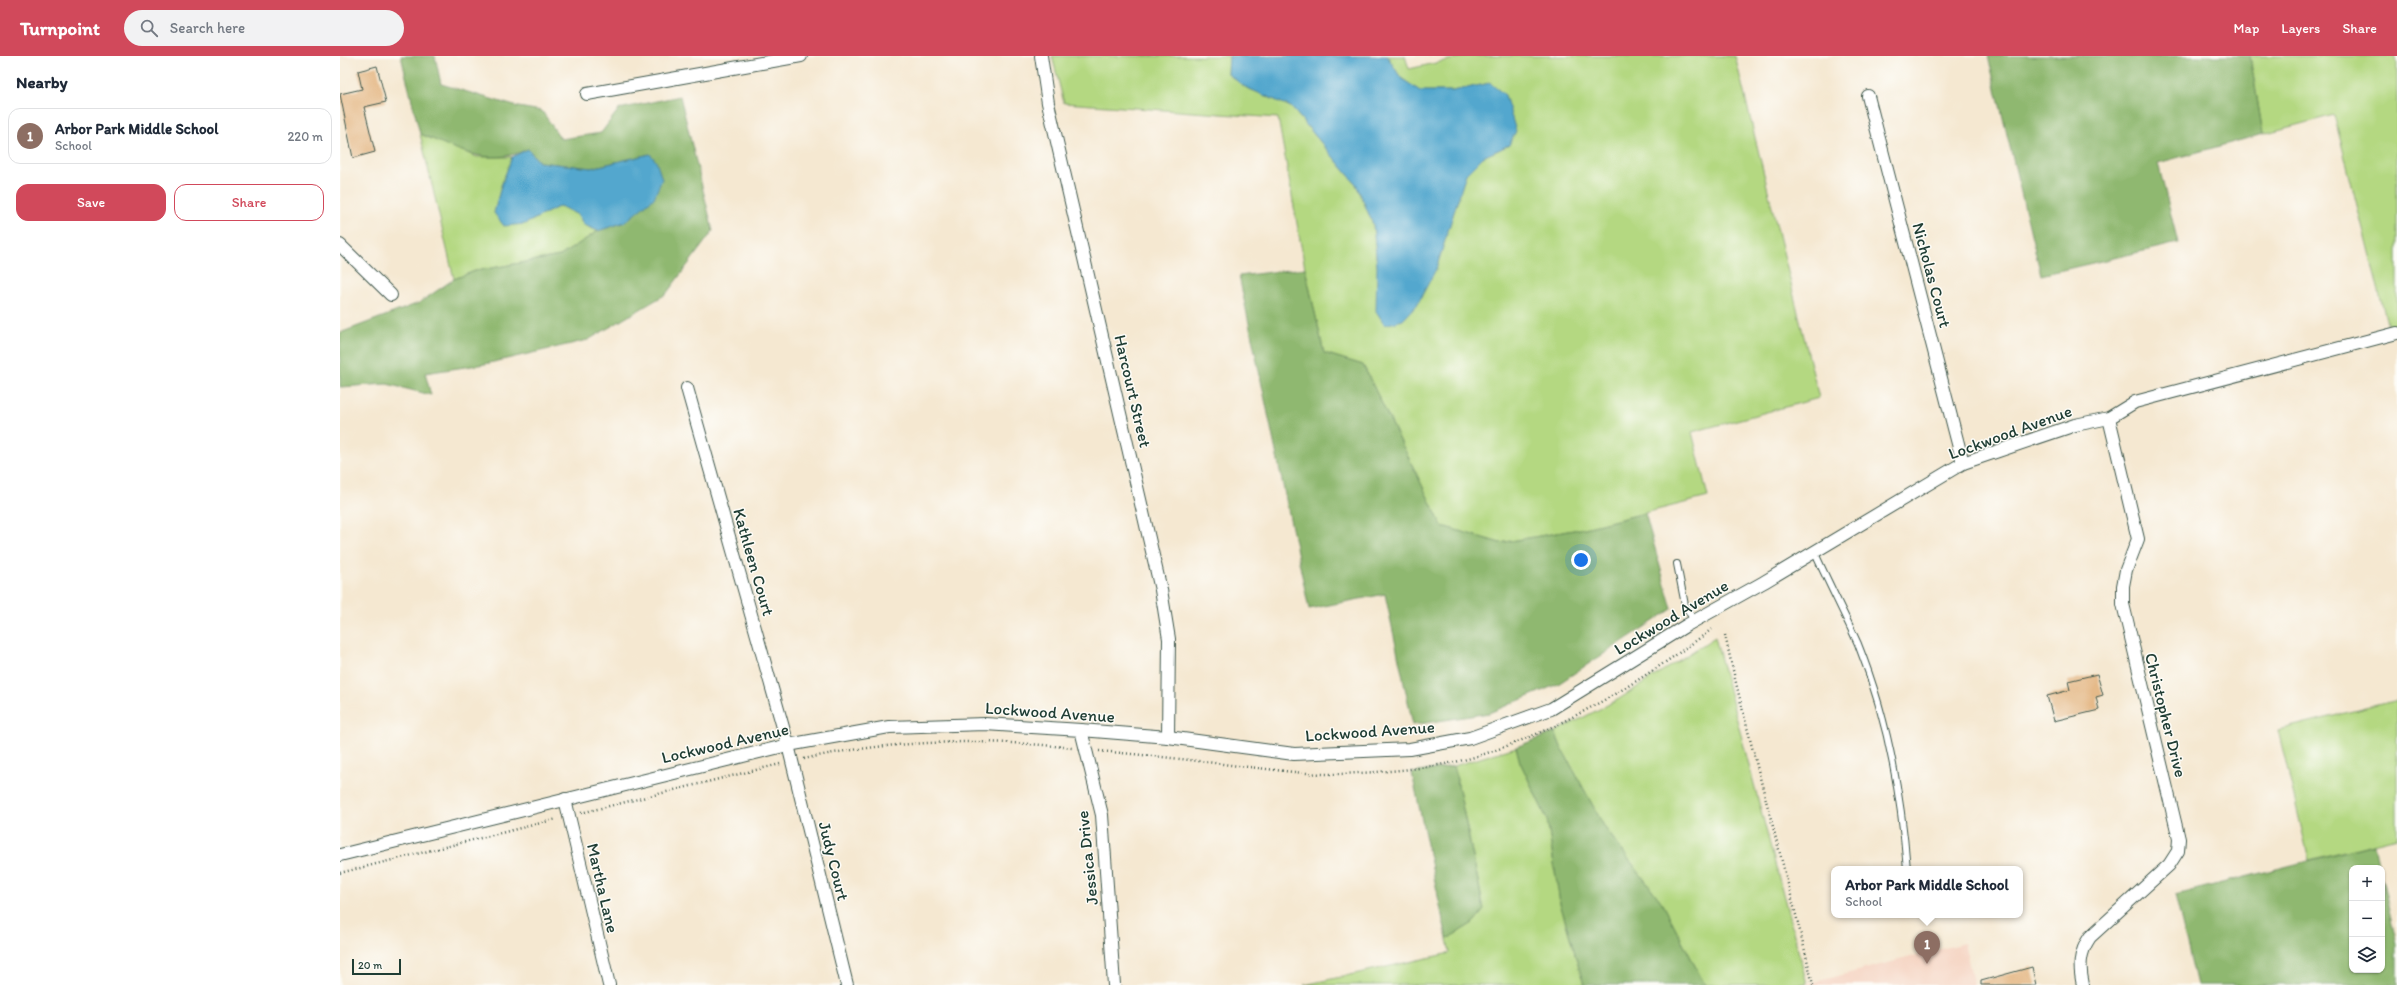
<!DOCTYPE html>
<meta charset="utf-8">
<style>
body{margin:0;font-family:Itim,sans-serif;background:#f2f2f3;color:#1f2937}
.controls{position:absolute;right:12px;bottom:12px;display:grid;overflow:hidden;border-radius:8px;box-shadow:0 1px 3px #0004}
.controls button{width:36px;height:36px;display:grid;place-items:center;padding:0;border:0;border-bottom:1px solid #e0e1e3;background:#fff;color:#1f2937;font:20px sans-serif}
.scale{position:absolute;left:12px;bottom:10px;width:49px;box-sizing:border-box;padding-left:4px;border:2px solid #1f3d34;border-top:0;font-size:11px;line-height:14px;white-space:nowrap;color:#1f3d34;-webkit-text-stroke:3px #fdfcf7;paint-order:stroke}
.you{position:absolute;left:1241px;top:504px;width:14px;height:14px;margin:-10px;border:3px solid #fff;border-radius:50%;background:#1a73e8;box-shadow:0 0 0 6px #1a73e833}
.badge{display:grid;place-items:center;width:26px;height:26px;border-radius:50%;background:#d1495b;color:#fff;font-size:13px;font-weight:700}
.pin{position:absolute;translate:-50% -33px;filter:drop-shadow(0 1px 2px #0008)}
.pin::after{content:'';position:absolute;top:21px;width:14px;height:12px;background:inherit;clip-path:polygon(0 0,100% 0,50% 100%)}
.popup{position:absolute;left:1491px;top:810px;width:192px;height:52px;box-sizing:border-box;display:grid;place-content:center;border-radius:8px;background:#fff;filter:drop-shadow(0 1px 3px #0005);font-size:13px;white-space:nowrap;color:#747a83}
.popup b{font-size:15px;color:#1f2937}
.popup::after{content:'';position:absolute;left:50%;top:100%;margin-left:-8px;border:8px solid transparent;border-top-color:#fff}
.list{margin:0;padding:0;list-style:none}
h2{display:flex;justify-content:space-between;align-items:center;height:52px;margin:0;padding:0 16px;font-size:17px}
h2 small{font-size:13px;font-weight:400;color:#747a83}
.list li{display:grid;grid-template-columns:26px 1fr auto;gap:12px;align-items:center;box-sizing:border-box;height:56px;margin:0 8px 8px;padding:0 8px;border:1px solid #e0e1e3;border-radius:12px}
.list b{display:block;font-size:15px;white-space:nowrap}
.list p{margin:0;font-size:13px;white-space:nowrap;color:#747a83}
.list em{font-size:13px;font-style:normal;color:#747a83}
.actions{display:flex;gap:8px;padding:12px 16px}
.actions a{flex:1;padding:9px 0;border:1px solid #d1495b;border-radius:12px;text-align:center;font-size:14px;color:#d1495b}
.actions .main{background:#d1495b;color:#fff}
.icon{flex:none;width:22px;height:22px;fill:none;stroke:currentColor;stroke-width:2;stroke-linecap:round;stroke-linejoin:round}
.map{position:relative;flex:none;width:2057px;height:929px;overflow:hidden}
header{display:flex;align-items:center;gap:24px;box-sizing:border-box;height:56px;padding:0 20px;background:#d1495b;color:#fff}
header strong{font-size:19px}
nav{display:flex;gap:22px;margin-inline-start:auto;font-size:14px}
.search{width:280px;height:36px;background:#f2f2f3;display:flex;align-items:center;gap:10px;box-sizing:border-box;padding:0 14px;border-radius:22px;color:#747a83;font-size:15px}
main{display:flex}
aside{flex:1;background:#fff}
.map>svg:first-child{display:block}
.built{fill:#f5d3c1}
.green{fill:#b4d881;stroke:#6a8a5a}
.forest{fill:#8fb86f;stroke:#577a52}
.water{fill:#53a7ce;stroke:#397281}
.building{fill:#e5ba89}
.lines{fill:none;stroke-linecap:round;stroke-linejoin:round}
.lane-casing{stroke:#3f574c;stroke-width:8}
.street-casing{stroke:#3f574c;stroke-width:14}
.path{stroke:#3f574c;stroke-width:2.5;stroke-dasharray:1 3;stroke-linecap:butt}
.lane{stroke:#fff;stroke-width:6}
.street{stroke:#fff;stroke-width:12}
.labels{text-anchor:middle;dominant-baseline:central;stroke-width:3;stroke-linejoin:round;paint-order:stroke}
.street-label{font-size:17px;fill:#1f3d34;stroke:#fdfcf7}
</style>
<header>
<strong>Turnpoint</strong>
<div class="search"><svg class="icon" aria-label="search" viewBox="0 0 24 24"><circle cx="10" cy="10" r="6"/><path d="M15 15l6 6"/></svg>Search here</div>
<nav><a>Map</a><a>Layers</a><a>Share</a></nav>
</header>
<main>
<aside>
<h2>Nearby<small></small></h2>
<ul class="list">
<li><span class="badge" style="background:#8d6e63">1</span><div><b>Arbor Park Middle School</b><p>School</p></div><em>220 m</em></li>
</ul>
<div class="actions"><a class="main">Save</a><a>Share</a></div>
</aside>
<div class="map">
<svg width="2057" height="929" viewBox="0 0 2057 929">
<rect width="100%" height="100%" fill="#fdfcf7"/>
<filter id="ink" filterUnits="userSpaceOnUse"><feTurbulence type="fractalNoise" baseFrequency=".025" numOctaves="2"/><feDisplacementMap in="SourceGraphic" scale="8" xChannelSelector="R" yChannelSelector="G"/><feConvolveMatrix kernelMatrix="1 2 1 2 8 2 1 2 1" color-interpolation-filters="sRGB"/></filter>
<filter id="wash" filterUnits="userSpaceOnUse"><feTurbulence type="fractalNoise" baseFrequency=".012" numOctaves="4" result="noise"/><feDisplacementMap in="SourceGraphic" scale="16" xChannelSelector="R" yChannelSelector="G"/><feGaussianBlur stdDeviation="0.9" result="paint"/><feColorMatrix in="noise" values="0 0 0 0 0 0 0 0 0 0 0 0 0 0 0 0 0 1.4 0 .05"/><feComposite in="paint" operator="in"/></filter>
<g filter="url(#wash)">
<rect width="100%" height="100%" fill="#f5e8d1"/>
<!-- built -->
<path class="built" d="M1624,887L1634,929H1464Z"/>
<!-- green -->
<g class="green">
<path d="M712,0H889L888,18L905,31L951,51L1016,128L1033,168L1037,210L1096,213L1126,118L1143,101L1169,89L1150,27L1113,35H1080L1061,22L1047,0H1065L1069,13L1127,0H1395L1479,342L1352,376L1368,441L1245,472L1160,487L1102,470L1023,309L984,297L965,212L938,62L724,47Z"/>
<path d="M1910,0H2055L2057,8V269L2048,271L1994,59L1923,78Z"/>
<path d="M80,78L137,101H172L161,130L154,157L185,168L220,150L238,159L244,169L258,175L220,200L135,215L114,223Z"/>
<path d="M1375,581L1467,928L1365,929L1323,848L1265,772L1221,691L1215,676L1279,643Z"/>
<path d="M2057,644V782L1969,804L1938,674Z"/>
<path d="M1176,691L1180,706L1207,763L1220,847L1244,929H964L1110,897L1107,883L1133,867L1144,853L1114,710Z"/>
</g>
<!-- forest -->
<g class="forest">
<path d="M61,0H95L101,28L178,51L202,55L221,83L261,77L279,53L340,40L373,175L326,238L248,284L145,308L85,317L91,339L47,328L0,331V277L79,247L114,223L135,215L220,200L258,175L285,166L310,98L251,112L199,106L188,93C147,112 118,93 80,78Z"/>
<path d="M1648,0H1910L1923,78L1818,107L1838,187L1701,219Z"/>
<path d="M965,212L984,297L1023,309L1102,470L1160,487L1245,472L1305,457L1332,553L1218,628L1149,657L1073,669L1045,538L969,553L899,220Z"/>
<path d="M1215,676L1221,691L1265,772L1323,848L1365,929H1244L1220,847L1207,763L1180,706L1176,691Z"/>
<path d="M1114,710L1144,854L1133,867L1107,883L1072,717Z"/>
<path d="M2034,788L2039,812H2012V914H2042V823L2057,889V929H1857L1835,839Z"/>
</g>
<!-- water -->
<g class="water">
<path d="M889,0H1047L1061,22L1080,35H1113L1150,27L1165,39L1176,75L1169,89L1143,101L1126,118L1096,213L1077,249L1063,264L1045,269L1036,255L1037,210L1033,168L1016,128L951,51L905,31L888,18Z"/>
<path d="M188,93L199,106L251,112L310,98L316,105L322,123L314,142L285,166L258,175L244,169L238,159L220,150L185,168L164,170L154,157L161,130L172,101Z"/>
</g>
<g id="blocks">
<!-- building -->
<g class="building">
<path d="M37,10L46,46L24,51L35,96L13,102L0,38L22,33L18,15Z"/>
<path d="M1757,618L1763,639L1756,641L1759,654L1714,665L1707,640L1730,634L1728,625Z"/>
<path d="M1692,911L1696,929H1641V925Z"/>
</g>
</g>
</g>
<g filter="url(#ink)">
<use href="#blocks" fill-opacity="0" stroke="#3f574c" stroke-width="1"/>
<g class="lines">
<!-- lane casing -->
<g class="lane-casing">
<g id="lane">
<path d="M1474,495C1488,526 1504,557 1518,588C1547,660 1561,736 1567,813"/>
<path d="M1337,508L1345,549L1354,565"/>
</g>
</g>
<!-- street casing -->
<g class="street-casing">
<g id="street">
<path d="M701,0L708,47L821,534L829,583L828,681"/>
<path d="M247,38L461,0"/>
<path d="M1528,40L1623,407"/>
<path d="M0,189L51,239"/>
<path d="M347,332L448,689L507,929"/>
<path d="M741,674L762,759L774,929"/>
<path d="M225,743L269,929"/>
<path d="M0,799L448,689L549,671L645,668L741,674L828,681L954,698L1070,693L1130,682L1211,653L1347,569L1424,526L1623,407L1735,369L1769,362L1795,346L2057,277"/>
<path d="M1743,929C1739,911 1739,897 1750,881L1829,809L1838,795L1839,783L1783,548V530L1786,514L1798,483L1769,362"/>
</g>
</g>
<!-- path -->
<g class="path">
<path d="M1385,579C1411,697 1446,812 1473,929"/>
<path d="M759,695C806,699 852,704 899,710C932,713 966,719 999,718C1044,716 1095,713 1138,700C1223,673 1301,626 1372,573"/>
<path d="M464,703C545,684 650,682 732,692"/>
<path d="M241,757L440,708"/>
<path d="M0,817L217,763"/>
</g>
<!-- lane -->
<use href="#lane" class="lane"/>
<!-- street -->
<use href="#street" class="street"/>
</g>
</g>
<g class="labels">
<!-- street labels -->
<g class="street-label">
<text transform="translate(1592 219) rotate(75)">Nicholas Court</text>
<text transform="translate(793 335) rotate(77)">Harcourt Street</text>
<text transform="translate(1670 376) rotate(-20)">Lockwood Avenue</text>
<text transform="translate(414 506) rotate(74)">Kathleen Court</text>
<text transform="translate(1331 561) rotate(-31)">Lockwood Avenue</text>
<text transform="translate(710 656) rotate(4)">Lockwood Avenue</text>
<text transform="translate(1826 659) rotate(76)">Christopher Drive</text>
<text transform="translate(1030 675) rotate(-4)">Lockwood Avenue</text>
<text transform="translate(385 687) rotate(-13)">Lockwood Avenue</text>
<text transform="translate(747 802) rotate(-96)">Jessica Drive</text>
<text transform="translate(494 805) rotate(76)">Judy Court</text>
<text transform="translate(263 832) rotate(77)">Martha Lane</text>
</g>
</g>
</svg>
<div class="controls">
<button>+</button>
<button>−</button>
<button><svg class="icon" aria-label="layers" viewBox="0 0 24 24"><path d="M12 4l9 5-9 5-9-5zM3 14l9 5 9-5"/></svg></button>
</div>
<div class="scale">20 m</div>
<div class="you"></div>
<div class="pin badge" style="left:1587px;top:908px;background:#8d6e63">1</div>
<div class="popup"><b>Arbor Park Middle School</b>School</div>
</div>
</main>
